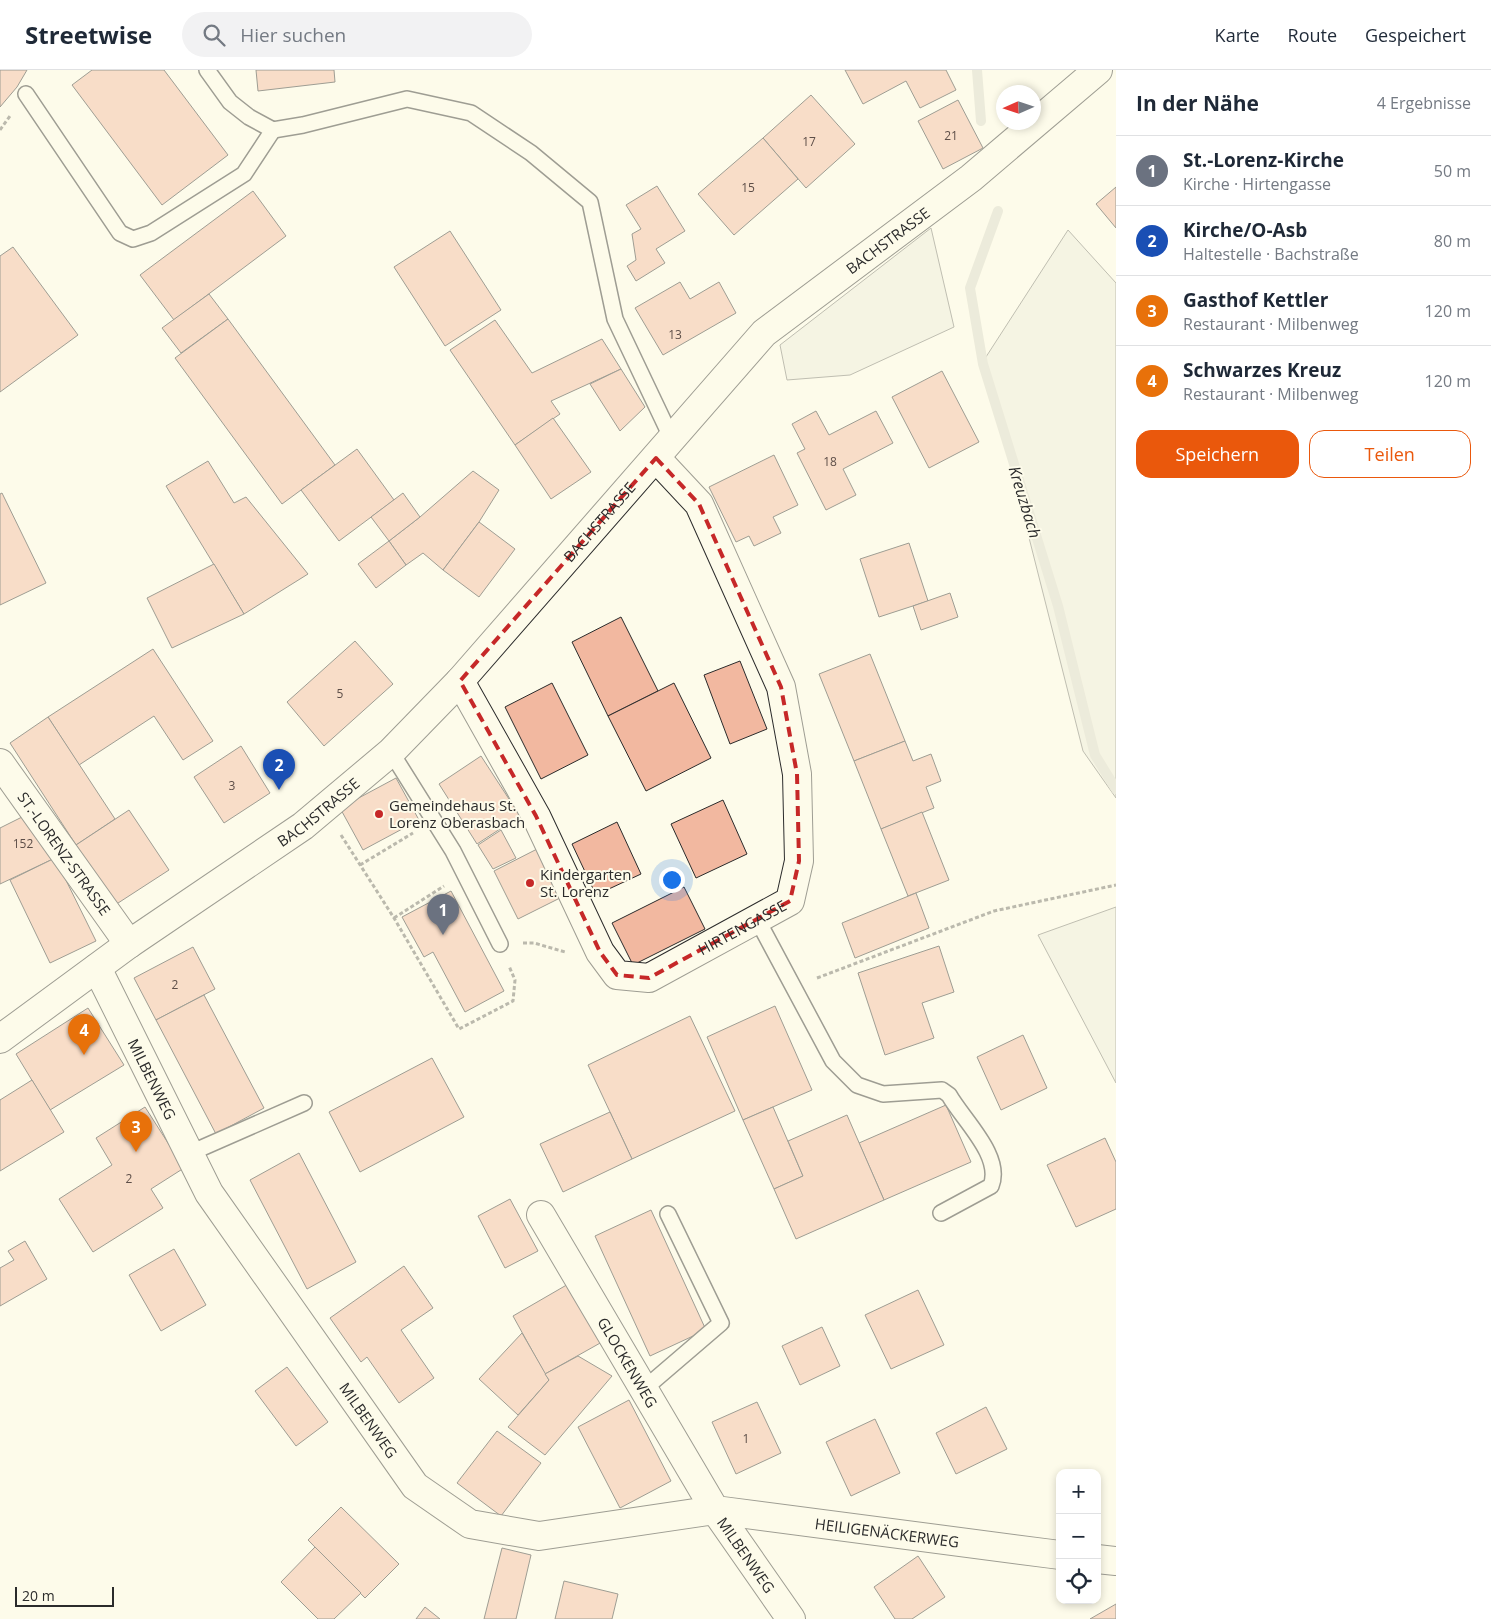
<!DOCTYPE html>
<html lang="de">
<meta charset="utf-8">
<style>
body{margin:0;font-family:"Open Sans",sans-serif;background:#f2f2f3;color:#1f2937}
.controls{position:absolute;right:15px;bottom:15px;display:grid;overflow:hidden;border-radius:10px;box-shadow:0 2px 8px #0003}
.controls button{width:45px;height:45px;display:grid;place-items:center;padding:0;border:0;border-bottom:1px solid #e0e1e3;background:#fff;color:#1f2937;font:25px sans-serif}
.compass{position:absolute;left:996px;top:15px;width:45px;height:45px;border-radius:50%;background:#fff;box-shadow:0 2px 8px #0003;rotate:267deg}
.scale{position:absolute;left:15px;bottom:12px;width:99px;box-sizing:border-box;padding-left:5px;border:2px solid #2b2b2b;border-top:0;font-size:14px;line-height:18px;white-space:nowrap;color:#2b2b2b;-webkit-text-stroke:4px #fdfbea;paint-order:stroke}
.you{position:absolute;left:671px;top:809px;width:18px;height:18px;margin:-12px;border:4px solid #fff;border-radius:50%;background:#1a73e8;box-shadow:0 0 0 8px #1a73e833}
.badge{display:grid;place-items:center;width:32px;height:32px;border-radius:50%;background:#ea580c;color:#fff;font-size:16px;font-weight:700}
.pin{position:absolute;translate:-50% -41px;filter:drop-shadow(0 1px 2px #0008)}
.pin::after{content:'';position:absolute;top:26px;width:18px;height:15px;background:inherit;clip-path:polygon(0 0,100% 0,50% 100%)}
.list{margin:0;padding:0;list-style:none}
h2{display:flex;justify-content:space-between;align-items:center;height:65px;margin:0;padding:0 20px;font-size:21px}
h2 small{font-size:16px;font-weight:400;color:#747a83}
.list li{display:grid;grid-template-columns:32px 1fr auto;gap:15px;align-items:center;box-sizing:border-box;height:70px;padding:0 20px;border-top:1px solid #e0e1e3}
.list b{display:block;font-size:19px;white-space:nowrap}
.list p{margin:0;font-size:16px;white-space:nowrap;color:#747a83}
.list em{font-size:16px;font-style:normal;color:#747a83}
.actions{display:flex;gap:10px;padding:15px 20px}
.actions a{flex:1;padding:11px 0;border:1px solid #ea580c;border-radius:15px;text-align:center;font-size:18px;color:#ea580c}
.actions .main{background:#ea580c;color:#fff}
.icon{flex:none;width:28px;height:28px;fill:none;stroke:currentColor;stroke-width:2;stroke-linecap:round;stroke-linejoin:round}
.map{position:relative;flex:none;width:1116px;height:1549px;overflow:hidden}
header{display:flex;align-items:center;gap:30px;box-sizing:border-box;height:70px;padding:0 25px;background:#fff;border-bottom:1px solid #e0e1e3}
header strong{font-size:24px}
nav{display:flex;gap:28px;margin-inline-start:auto;font-size:18px}
.search{width:350px;height:45px;background:#f2f2f3;display:flex;align-items:center;gap:12px;box-sizing:border-box;padding:0 18px;border-radius:28px;color:#747a83;font-size:19px}
main{display:flex}
aside{flex:1;background:#fff}
.map>svg:first-child{display:block}
.green{fill:#ecebdb;stroke:#74746e}
.lines{fill:none;stroke-linecap:round;stroke-linejoin:round}
.stream{stroke:#d8d7c9;stroke-width:10}
.building{fill:#f2b8a0;stroke:#2b2b2b}
.service-casing{stroke:#2b2b2b;stroke-width:18}
.minor-casing{stroke:#2b2b2b;stroke-width:30}
.tertiary-casing{stroke:#2b2b2b;stroke-width:30}
.path{stroke:#6a6964;stroke-width:3;stroke-dasharray:4 2.5;stroke-linecap:butt}
.service{stroke:#fdfbea;stroke-width:15}
.minor{stroke:#fdfbea;stroke-width:28}
.tertiary{stroke:#fdfbea;stroke-width:28}
.marked{fill:none;stroke:#c62828;stroke-width:4;stroke-dasharray:10 6;stroke-linejoin:round}
.poi-dot{fill:#c62828;stroke:#fdfbea;stroke-width:2}
.labels{text-anchor:middle;dominant-baseline:central;stroke-width:4;stroke-linejoin:round;paint-order:stroke}
.number-label{font-size:12px;fill:#5d4e48}
.street-label{font-size:15px;fill:#2b2b2b;stroke:#fdfbea}
.poi-label{font-size:15px;fill:#2b2b2b;stroke:#fdfbea;text-anchor:start}
.water-label{font-size:16px;font-style:italic;fill:#2b2b2b;stroke:#fdfbea}
</style>
<header>
<strong>Streetwise</strong>
<div class="search"><svg class="icon" aria-label="search" viewBox="0 0 24 24"><circle cx="10" cy="10" r="6"/><path d="M15 15l6 6"/></svg>Hier suchen</div>
<nav><a>Karte</a><a>Route</a><a>Gespeichert</a></nav>
</header>
<main>
<div class="map">
<svg width="1116" height="1549" viewBox="0 0 1116 1549">
<rect width="100%" height="100%" fill="#fdfbea"/>
<!-- green -->
<g class="green">
<path d="M931,158L954,257L850,305L787,310L780,275Z"/>
<path d="M1068,160L1116,213V728L1083,681L984,290Z"/>
<path d="M1116,837V1013L1038,865Z"/>
</g>
<g class="lines">
<!-- stream -->
<g class="stream">
<path d="M977,0L981,51"/>
<path d="M998,141L970,218L983,294L1058,536L1095,685L1116,719"/>
</g>
</g>
<!-- building -->
<g class="building">
<path d="M0,0H27L17,17L0,37Z"/>
<path d="M92,0H164L228,85L162,135L72,15Z"/>
<path d="M256,0H334L335,12L258,21Z"/>
<path d="M845,0H946L956,20L920,38L906,11L863,34Z"/>
<path d="M811,25L855,74L806,118L763,68Z"/>
<path d="M958,30L983,78L943,99L918,51Z"/>
<path d="M763,68L798,109L734,165L698,124Z"/>
<path d="M657,116L685,161L656,179L665,193L636,211L627,196L636,190L632,164L641,159L626,135Z"/>
<path d="M1116,117V158L1096,134Z"/>
<path d="M253,121L286,166L174,250L140,205Z"/>
<path d="M450,161L501,240L445,276L394,197Z"/>
<path d="M13,177L78,265L0,322V186Z"/>
<path d="M680,212L690,229L719,212L736,243L663,285L635,238Z"/>
<path d="M209,224L228,249L181,283L162,258Z"/>
<path d="M228,249L335,395L282,434L175,288Z"/>
<path d="M495,250L532,303L602,269L621,299L551,331L560,344L515,375L450,280Z"/>
<path d="M621,299L645,337L620,361L590,314Z"/>
<path d="M942,301L979,372L929,398L892,327Z"/>
<path d="M816,341L829,365L876,341L893,373L843,399L856,425L826,440L797,383L805,379L792,354Z"/>
<path d="M553,348L591,402L551,429L515,375Z"/>
<path d="M357,379L394,430L339,471L301,420Z"/>
<path d="M774,385L798,435L773,447L781,463L754,476L749,466L736,472L709,417Z"/>
<path d="M208,391L234,433L246,427L308,504L244,544L166,416Z"/>
<path d="M473,401L499,420L479,452L443,500L423,483L406,495L389,471L420,447Z"/>
<path d="M2,423L46,513L0,535V424Z"/>
<path d="M403,423L420,447L389,471L371,447Z"/>
<path d="M479,452L515,479L479,527L443,500Z"/>
<path d="M389,471L406,495L376,518L358,494Z"/>
<path d="M909,473L928,531L879,547L860,489Z"/>
<path d="M214,494L244,544L172,578L147,528Z"/>
<path d="M950,523L958,547L921,560L913,536Z"/>
<path d="M621,547L658,621L608,646L572,572Z"/>
<path d="M355,571L393,614L324,676L287,632Z"/>
<path d="M153,579L213,671L183,690L154,646L79,695L48,647Z"/>
<path d="M870,584L905,671L854,691L819,604Z"/>
<path d="M740,591L767,659L730,674L704,605Z"/>
<path d="M552,613L588,685L541,709L505,637Z"/>
<path d="M674,613L711,688L646,721L608,646Z"/>
<path d="M48,647L115,749L76,775L10,673Z"/>
<path d="M905,671L913,691L931,684L941,711L926,717L934,738L881,759L854,691Z"/>
<path d="M241,676L270,723L224,753L194,707Z"/>
<path d="M481,686L520,746L477,774L439,714Z"/>
<path d="M396,708L419,750L363,780L340,738Z"/>
<path d="M723,730L747,784L696,808L671,754Z"/>
<path d="M129,740L169,800L115,835L76,775Z"/>
<path d="M922,742L949,810L908,826L881,759Z"/>
<path d="M28,744L55,788L0,814V758Z"/>
<path d="M617,752L641,804L596,825L572,774Z"/>
<path d="M501,760L516,788L493,799L478,775Z"/>
<path d="M541,777L566,825L518,849L494,801Z"/>
<path d="M55,788L96,871L50,893L10,810Z"/>
<path d="M684,817L705,859L633,895L612,853Z"/>
<path d="M451,821L504,921L465,942L433,882L424,887L402,847Z"/>
<path d="M916,823L929,858L855,888L842,853Z"/>
<path d="M939,876L954,922L922,933L934,968L885,985L858,903Z"/>
<path d="M193,877L215,919L156,950L134,908Z"/>
<path d="M204,925L264,1038L216,1064L156,950Z"/>
<path d="M775,936L812,1020L743,1050L707,967Z"/>
<path d="M88,938L124,995L50,1040L16,984Z"/>
<path d="M690,946L735,1041L632,1089L588,995Z"/>
<path d="M1023,965L1047,1018L1001,1040L977,987Z"/>
<path d="M432,988L464,1047L360,1102L329,1042Z"/>
<path d="M32,1010L64,1062L0,1101V1030Z"/>
<path d="M946,1035L971,1092L884,1130L859,1073Z"/>
<path d="M145,1037L184,1098L151,1119L163,1138L93,1182L59,1129L112,1095L96,1068Z"/>
<path d="M773,1037L803,1106L774,1119L743,1050Z"/>
<path d="M610,1042L632,1089L563,1122L540,1074Z"/>
<path d="M847,1045L884,1130L796,1169L774,1119L803,1106L788,1071Z"/>
<path d="M1105,1068L1116,1092V1139L1076,1157L1047,1095Z"/>
<path d="M299,1083L356,1192L307,1219L250,1110Z"/>
<path d="M510,1129L538,1181L505,1198L478,1146Z"/>
<path d="M651,1140L706,1260L650,1286L595,1166Z"/>
<path d="M25,1171L47,1209L0,1236V1198L14,1190L8,1181Z"/>
<path d="M174,1179L206,1235L161,1261L129,1205Z"/>
<path d="M404,1196L433,1238L401,1260L434,1308L399,1333L367,1287L361,1292L330,1248Z"/>
<path d="M570,1213L602,1272L545,1304L513,1246Z"/>
<path d="M918,1220L944,1275L891,1299L865,1245Z"/>
<path d="M822,1257L840,1296L800,1315L782,1276Z"/>
<path d="M522,1263L549,1310L518,1345L479,1309Z"/>
<path d="M578,1286L612,1306L545,1385L508,1357L549,1310L545,1304Z"/>
<path d="M287,1297L328,1352L296,1376L255,1321Z"/>
<path d="M629,1330L671,1411L620,1438L578,1357Z"/>
<path d="M757,1332L781,1383L736,1404L712,1352Z"/>
<path d="M986,1337L1007,1379L956,1404L936,1363Z"/>
<path d="M875,1349L900,1403L851,1426L826,1372Z"/>
<path d="M497,1361L541,1393L501,1446L457,1413Z"/>
<path d="M341,1437L399,1494L365,1528L308,1470Z"/>
<path d="M315,1477L361,1523L334,1549H318L281,1512Z"/>
<path d="M502,1478L531,1485L516,1549H484Z"/>
<path d="M918,1486L945,1527L912,1549H895L874,1517Z"/>
<path d="M564,1511L618,1524L612,1549H555Z"/>
<path d="M1116,1534V1549H1090Z"/>
<path d="M425,1537L440,1549H416Z"/>
</g>
<g class="lines">
<!-- service casing -->
<g class="service-casing">
<g id="service">
<path d="M207,0L230,32L249,47L273,60L303,55L407,29L471,43L531,83L590,132L615,249L672,369"/>
<path d="M26,24L120,163L133,169L151,163L244,104L273,60"/>
<path d="M391,682L453,781L500,874"/>
<path d="M757,849L833,991L857,1015L883,1024L942,1020L949,1025C963,1050 1003,1086 991,1116L941,1143"/>
<path d="M188,1084L304,1033"/>
<path d="M644,1319L721,1253L668,1144"/>
</g>
</g>
<!-- minor casing -->
<g class="minor-casing">
<g id="minor">
<path id="s1" d="M460,611L536,746L600,882L617,905L649,908L790,831L799,791L797,704L781,617L699,434L656,388"/>
<path id="s2" d="M0,693L129,874"/>
<path id="s3" d="M97,898L209,1123L415,1416L470,1454L539,1466L715,1440L791,1549"/>
<path id="s4" d="M541,1145L715,1440L1060,1485"/>
<path d="M1097,1489L1116,1491"/>
</g>
</g>
<!-- tertiary casing -->
<g class="tertiary-casing">
<g id="tertiary">
<path id="s5" d="M0,969L129,874L303,756L391,682L460,611L764,263L971,108L1098,0"/>
</g>
</g>
<!-- path -->
<g class="path">
<path d="M0,60L10,46"/>
<path d="M341,765L394,848L459,959L513,931L515,910L509,896"/>
<path d="M360,795L413,763"/>
<path d="M394,848L444,816"/>
<path d="M523,873H534L565,882"/>
<path d="M817,908L994,841L1116,815"/>
</g>
<!-- service -->
<use href="#service" class="service"/>
<!-- minor -->
<use href="#minor" class="minor"/>
<!-- tertiary -->
<use href="#tertiary" class="tertiary"/>
</g>
<!-- marked area -->
<path d="M0 0H1116V1549H0ZM656,388L699,434L781,617L797,704L799,791L790,831L649,908L617,905L600,882L536,746L460,611Z" fill="#fdfbea" fill-opacity=".55" fill-rule="evenodd"/>
<path class="marked" d="M656,388L699,434L781,617L797,704L799,791L790,831L649,908L617,905L600,882L536,746L460,611Z"/>
<!-- markers -->
<g class="poi-dot">
<circle cx="379" cy="744" r="5"/>
<circle cx="530" cy="813" r="5"/>
</g>
<g class="labels">
<!-- number labels -->
<g class="number-label">
<text x="951" y="65">21</text>
<text x="809" y="71">17</text>
<text x="748" y="117">15</text>
<text x="675" y="264">13</text>
<text x="830" y="391">18</text>
<text x="340" y="623">5</text>
<text x="232" y="715">3</text>
<text x="23" y="773">152</text>
<text x="175" y="914">2</text>
<text x="129" y="1108">2</text>
<text x="746" y="1368">1</text>
</g>
<!-- street labels -->
<g class="street-label">
<text stroke="none"><textPath href="#s5" startOffset="1201">BACHSTRASSE</textPath></text>
<text stroke="none"><textPath href="#s5" startOffset="796">BACHSTRASSE</textPath></text>
<text stroke="none"><textPath href="#s5" startOffset="391">BACHSTRASSE</textPath></text>
<text stroke="none"><textPath href="#s2" startOffset="111">ST.-LORENZ-STRASSE</textPath></text>
<text stroke="none"><textPath href="#s1" startOffset="472">HIRTENGASSE</textPath></text>
<text stroke="none"><textPath href="#s3" startOffset="124">MILBENWEG</textPath></text>
<text stroke="none"><textPath href="#s4" startOffset="171">GLOCKENWEG</textPath></text>
<text stroke="none"><textPath href="#s3" startOffset="529">MILBENWEG</textPath></text>
<text stroke="none"><textPath href="#s4" startOffset="516">HEILIGENÄCKERWEG</textPath></text>
<text stroke="none"><textPath href="#s3" startOffset="979">MILBENWEG</textPath></text>
</g>
<!-- poi labels -->
<g class="poi-label">
<text x="389" y="735">Gemeindehaus St.<tspan x="389" dy="17">Lorenz Oberasbach</tspan></text>
<text x="540" y="804">Kindergarten<tspan x="540" dy="17">St. Lorenz</tspan></text>
</g>
<!-- water labels -->
<g class="water-label">
<text transform="translate(1025 432) rotate(73)">Kreuzbach</text>
</g>
</g>
</svg>
<div class="controls">
<button>+</button>
<button>−</button>
<button><svg class="icon" aria-label="locate" viewBox="0 0 24 24"><circle cx="12" cy="12" r="6"/><path d="M12 2v4M12 18v4M2 12h4M18 12h4"/></svg></button>
</div>
<svg class="compass" viewBox="-18 -18 36 36"><path d="M0-13l5 13h-10z" fill="#e53935"/><path d="M0 13l5-13h-10z" fill="#747a83"/></svg>
<div class="scale">20 m</div>
<div class="you"></div>
<div class="pin badge" style="left:443px;top:865px;background:#6b7280">1</div>
<div class="pin badge" style="left:279px;top:720px;background:#1a4fb4">2</div>
<div class="pin badge" style="left:136px;top:1082px;background:#e8710a">3</div>
<div class="pin badge" style="left:84px;top:985px;background:#e8710a">4</div>
</div>
<aside>
<h2>In der Nähe<small>4 Ergebnisse</small></h2>
<ul class="list">
<li><span class="badge" style="background:#6b7280">1</span><div><b>St.-Lorenz-Kirche</b><p>Kirche · Hirtengasse</p></div><em>50 m</em></li>
<li><span class="badge" style="background:#1a4fb4">2</span><div><b>Kirche/O-Asb</b><p>Haltestelle · Bachstraße</p></div><em>80 m</em></li>
<li><span class="badge" style="background:#e8710a">3</span><div><b>Gasthof Kettler</b><p>Restaurant · Milbenweg</p></div><em>120 m</em></li>
<li><span class="badge" style="background:#e8710a">4</span><div><b>Schwarzes Kreuz</b><p>Restaurant · Milbenweg</p></div><em>120 m</em></li>
</ul>
<div class="actions"><a class="main">Speichern</a><a>Teilen</a></div>
</aside>
</main>
